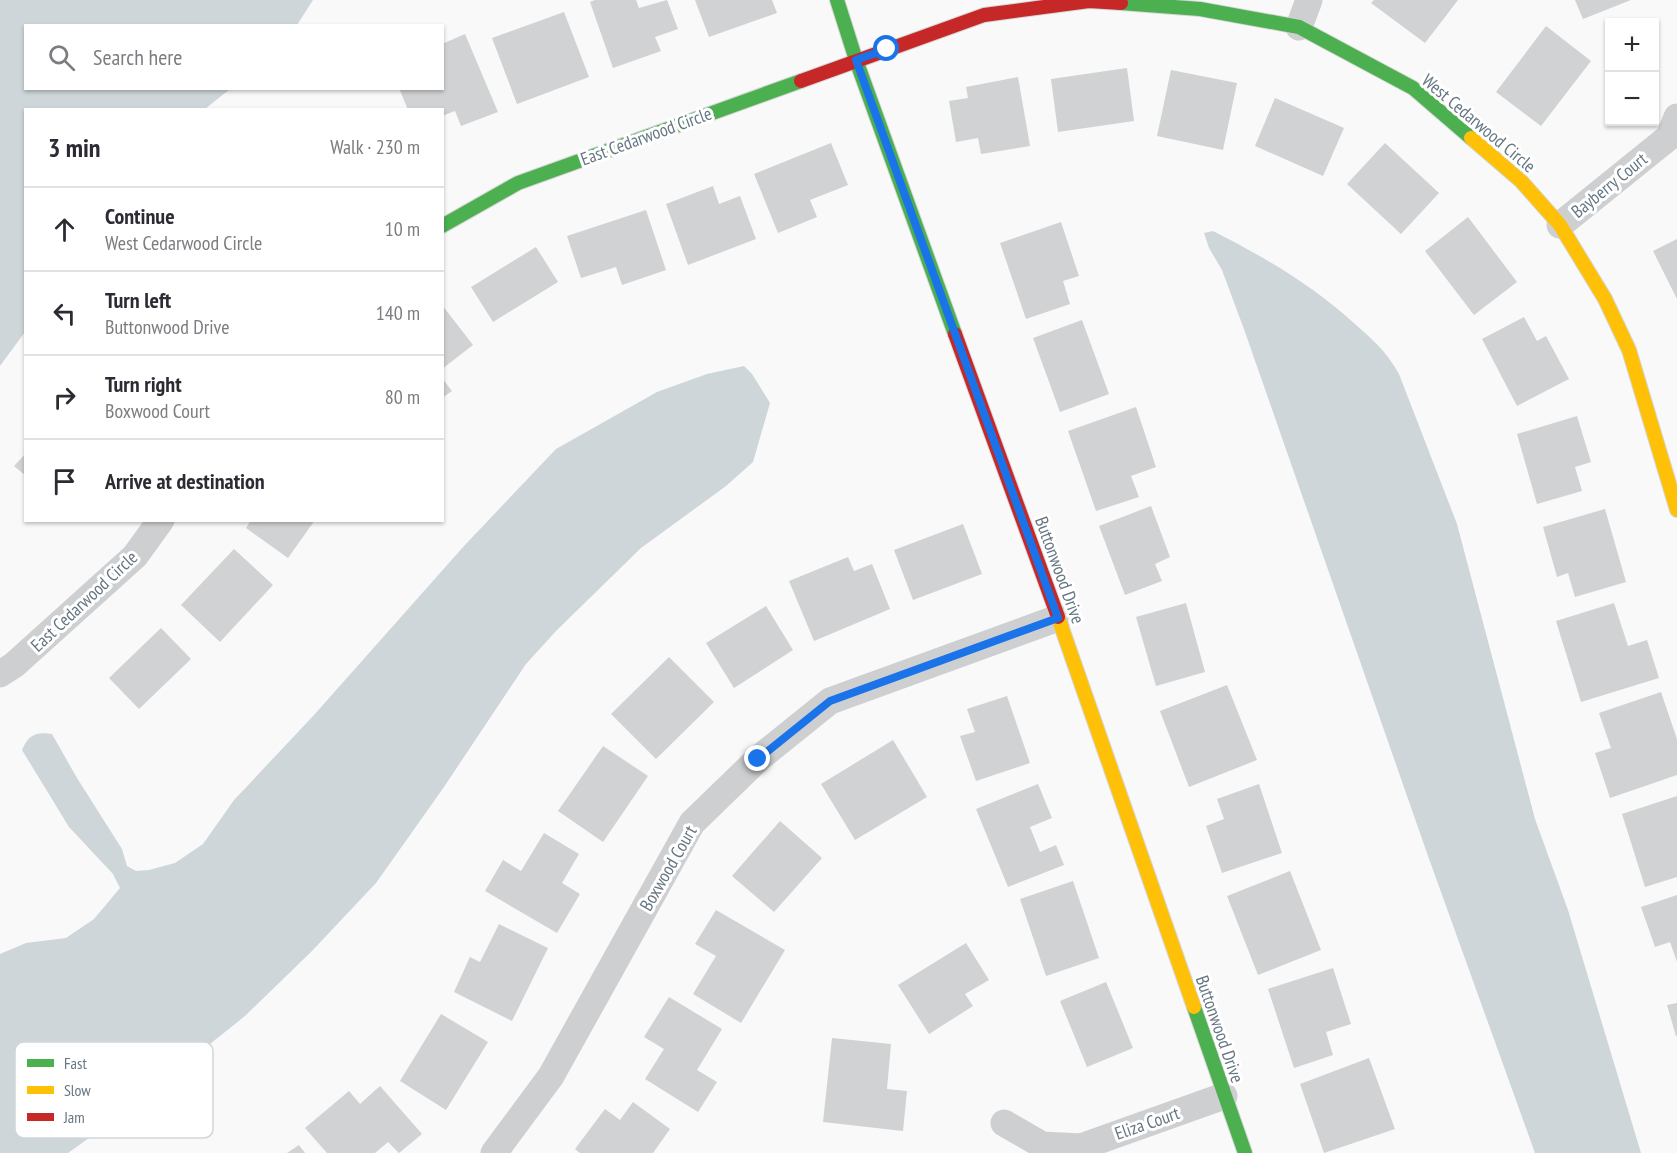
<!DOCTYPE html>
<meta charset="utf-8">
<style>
body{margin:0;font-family:"PT Sans Narrow",sans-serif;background:#f7f7f7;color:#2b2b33}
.controls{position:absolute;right:18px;top:18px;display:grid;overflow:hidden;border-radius:0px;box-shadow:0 2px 4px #0004}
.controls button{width:54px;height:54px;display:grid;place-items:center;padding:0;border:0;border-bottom:2px solid #e1e1e2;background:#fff;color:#2b2b33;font:30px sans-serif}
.stop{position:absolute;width:18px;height:18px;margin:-14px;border:4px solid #1a73e8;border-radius:50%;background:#fff}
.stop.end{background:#1a73e8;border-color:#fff;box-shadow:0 2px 6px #0008}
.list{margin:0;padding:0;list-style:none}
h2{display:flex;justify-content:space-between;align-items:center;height:78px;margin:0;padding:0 24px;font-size:26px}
h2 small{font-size:20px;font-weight:400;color:#7c7c81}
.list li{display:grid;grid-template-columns:39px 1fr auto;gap:18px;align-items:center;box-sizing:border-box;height:84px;padding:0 24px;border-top:2px solid #e1e1e2}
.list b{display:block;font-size:22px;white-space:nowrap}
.list p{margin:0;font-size:20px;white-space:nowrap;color:#7c7c81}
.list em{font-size:20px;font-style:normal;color:#7c7c81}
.icon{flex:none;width:33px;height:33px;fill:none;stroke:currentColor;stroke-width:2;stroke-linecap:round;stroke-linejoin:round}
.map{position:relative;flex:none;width:1677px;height:1153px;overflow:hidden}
.search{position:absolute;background:#fff;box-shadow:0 2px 4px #0004;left:24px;top:24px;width:420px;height:66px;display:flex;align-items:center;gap:15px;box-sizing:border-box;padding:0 21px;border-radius:0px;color:#7c7c81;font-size:22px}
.panel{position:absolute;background:#fff;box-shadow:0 2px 4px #0004;left:24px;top:108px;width:420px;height:414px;border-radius:0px}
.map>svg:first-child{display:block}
.water{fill:#ced6d9}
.building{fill:#d0d2d3}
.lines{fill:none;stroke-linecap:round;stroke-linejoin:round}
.fast-casing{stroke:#d5d6d7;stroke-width:16}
.slow-casing{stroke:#d5d6d7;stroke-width:16}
.jam-casing{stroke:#d5d6d7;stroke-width:16}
.street{stroke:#cecfd0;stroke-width:27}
.fast{stroke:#4caf50;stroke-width:14}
.slow{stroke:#ffc107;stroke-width:14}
.jam{stroke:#c62828;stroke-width:14}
.route{stroke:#1a73e8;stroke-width:8}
.labels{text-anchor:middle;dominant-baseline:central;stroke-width:6;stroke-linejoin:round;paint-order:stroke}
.street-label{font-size:18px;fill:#657683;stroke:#fff}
.key{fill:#fff;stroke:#d1d6da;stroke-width:1.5}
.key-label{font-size:16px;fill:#657683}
</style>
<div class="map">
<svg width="1677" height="1153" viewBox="0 0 1677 1153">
<rect width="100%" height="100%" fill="#f9f9f9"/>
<!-- water -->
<g class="water">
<path d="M0,0H313L297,25L26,26V88L230,89L205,109L26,110L25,332L0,366Z"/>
<path d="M1213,231C1266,258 1312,285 1356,325C1375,342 1386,351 1399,374L1457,524L1535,819L1568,910L1641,1153H1535L1428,856L1245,332L1222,270L1209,248L1204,233Z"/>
<path d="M744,366L752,374L770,403L753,462L726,486L641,548L556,631L526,664L444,787L376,883L311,952L245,1016L120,1116L68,1153H0V954L26,943L66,938L94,919L120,888L113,874L69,827L22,750C29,734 36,732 52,734L77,778L122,849L127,866L136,871L149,870L175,863L203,844L234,800L314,715L464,546L556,449L657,392L707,374Z"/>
</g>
<!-- building -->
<g class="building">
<path d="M595,0H636L639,8L667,0L678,29L655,37L661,51L613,68L590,2Z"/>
<path d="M695,0H772L777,13L709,37Z"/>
<path d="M1374,0H1458L1425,43L1371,3Z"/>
<path d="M1575,0H1631L1583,19Z"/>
<path d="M564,12L589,77L517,104L492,38Z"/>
<path d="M1546,26L1591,61L1541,126L1496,92Z"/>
<path d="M465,34L498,112L461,126L455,111L442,116V110H408L399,88H442V44Z"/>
<path d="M1127,68L1134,121L1058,132L1051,79Z"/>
<path d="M1171,70L1237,83L1223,150L1157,136Z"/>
<path d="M1018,77L1030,146L981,154L978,138L956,142L949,101L968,98L966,87Z"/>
<path d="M1275,98L1344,128L1323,176L1255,146Z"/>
<path d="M831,143L848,185L810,200L817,217L778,233L754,174Z"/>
<path d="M1385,143L1439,193L1401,234L1347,184Z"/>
<path d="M713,186L719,204L740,196L756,239L688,265L666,204Z"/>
<path d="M646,210L666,270L622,285L616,267L581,278L567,236Z"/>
<path d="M1468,217L1517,282L1474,315L1425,251Z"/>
<path d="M1061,222L1079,276L1063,281L1070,304L1026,319L1000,243Z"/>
<path d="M1677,239V299L1653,251Z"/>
<path d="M536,247L558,282L493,322L471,287Z"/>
<path d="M442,305L473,345L442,369Z"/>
<path d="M1524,317L1537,341L1546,336L1569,379L1517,406L1482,339Z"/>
<path d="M1082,320L1109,394L1060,412L1033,338Z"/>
<path d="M442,378L452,391L442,398Z"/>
<path d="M1136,407L1156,467L1131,476L1139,497L1096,511L1068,431Z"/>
<path d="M1577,416L1591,462L1575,467L1582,491L1537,504L1517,434Z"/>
<path d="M26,453V476L14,466Z"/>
<path d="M1151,506L1170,557L1155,564L1162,581L1125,595L1099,526Z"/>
<path d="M1605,509L1626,582L1575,597L1568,573L1557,577L1543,527Z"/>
<path d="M251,520H315L288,558L246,528Z"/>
<path d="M963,524L982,574L913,600L894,550Z"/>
<path d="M234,549L273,585L220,642L181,605Z"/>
<path d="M848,557L854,571L872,564L890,609L814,641L789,581Z"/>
<path d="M1186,603L1205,672L1156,686L1136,617Z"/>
<path d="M1614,603L1628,646L1647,640L1659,678L1581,702L1556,621Z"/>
<path d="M766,606L793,650L734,688L706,643Z"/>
<path d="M161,628L191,659L139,709L109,678Z"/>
<path d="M669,657L714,702L656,759L611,714Z"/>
<path d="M1227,685L1257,760L1189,787L1160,711Z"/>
<path d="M1661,692L1677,739V775L1610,798L1595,753L1611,748L1599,713Z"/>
<path d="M1007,696L1030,763L976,781L960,736L975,732L967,709Z"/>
<path d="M893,740L927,797L855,840L821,784Z"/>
<path d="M603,746L648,776L603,842L558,811Z"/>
<path d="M1038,784L1052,818L1030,827L1040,852L1056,845L1064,865L1008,887L976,809Z"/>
<path d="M1259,784L1282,853L1222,873L1206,826L1224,819L1217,799Z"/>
<path d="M1677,796V877L1645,887L1622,814Z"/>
<path d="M780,821L822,858L774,912L732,876Z"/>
<path d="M544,833L579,854L562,883L580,894L557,933L485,891L503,860L521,871Z"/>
<path d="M1290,871L1321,950L1258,975L1227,896Z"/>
<path d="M1073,881L1099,958L1046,976L1020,899Z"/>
<path d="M1677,895V962L1670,942L1655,947L1641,907Z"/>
<path d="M716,910L785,950L741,1023L693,994L716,956L695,944Z"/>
<path d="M499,924L548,948L512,1021L454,992L470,957L480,962Z"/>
<path d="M966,943L989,980L965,994L973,1006L929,1034L898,985Z"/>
<path d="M1333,968L1351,1024L1326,1032L1333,1055L1294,1068L1268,989Z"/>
<path d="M1106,982L1133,1048L1087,1067L1060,1001Z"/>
<path d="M669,997L722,1029L697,1070L717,1082L698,1112L645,1079L664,1049L644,1037Z"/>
<path d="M1677,1003V1036H1676L1667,1005Z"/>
<path d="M441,1014L488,1042L446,1110L400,1081Z"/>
<path d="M832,1038L891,1044L887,1089L907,1091L903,1131L823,1122Z"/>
<path d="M1369,1058L1395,1129L1324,1153L1300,1084Z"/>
<path d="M380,1086L422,1134L399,1153L388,1142L375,1153H327L305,1128L349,1091L360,1104Z"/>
<path d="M633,1102L670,1129L653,1153H580L575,1149L605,1109L620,1120Z"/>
<path d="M299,1145L305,1153H287Z"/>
</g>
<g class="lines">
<!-- fast casing -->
<g class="fast-casing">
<g id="fast">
<path d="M837,0L856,60L955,334"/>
<path d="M1121,3L1200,9L1299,27L1413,88L1471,138"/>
<path d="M442,226L518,183L801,81"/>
<path d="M1194,1007L1245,1153"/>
</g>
</g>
<!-- slow casing -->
<g class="slow-casing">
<g id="slow">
<path d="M1471,138L1521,181L1560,225L1605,299L1629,350L1677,510"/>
<path d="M1058,617L1194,1007"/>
</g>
</g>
<!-- jam casing -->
<g class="jam-casing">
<g id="jam">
<path d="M801,81L984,15L1089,1L1121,3"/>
<path d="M955,334L1058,617"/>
</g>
</g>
<!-- street -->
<g class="street">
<path d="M1299,27L1309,0"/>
<path d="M1560,225L1669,137L1677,117"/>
<path d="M0,674L14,665L135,556L161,520"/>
<path d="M1004,1123L1042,1145L1081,1147L1224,1096"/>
<path d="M494,1153L551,1076L692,823L758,759L830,701L1058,618"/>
</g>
<!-- fast -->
<use href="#fast" class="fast"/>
<!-- slow -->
<use href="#slow" class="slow"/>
<!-- jam -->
<use href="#jam" class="jam"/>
</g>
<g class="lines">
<!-- route -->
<path class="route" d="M758,759L830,701L1058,618L856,60L887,49"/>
</g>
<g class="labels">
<!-- street labels -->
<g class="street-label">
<text transform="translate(1479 123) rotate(40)">West Cedarwood Circle</text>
<text transform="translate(646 136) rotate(-20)">East Cedarwood Circle</text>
<text transform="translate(1609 185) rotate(-39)">Bayberry Court</text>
<text transform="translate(1060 570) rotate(70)">Buttonwood Drive</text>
<text transform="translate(84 601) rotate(-43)">East Cedarwood Circle</text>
<text transform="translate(668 868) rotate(-60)">Boxwood Court</text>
<text transform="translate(1220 1029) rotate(71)">Buttonwood Drive</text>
<text transform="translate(1147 1123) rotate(-19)">Eliza Court</text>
</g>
</g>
<!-- legend -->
<rect x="15" y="1042" width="198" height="96" rx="9" class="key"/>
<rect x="27" y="1059" width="27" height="8" fill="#4caf50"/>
<rect x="27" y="1086" width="27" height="8" fill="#ffc107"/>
<rect x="27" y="1113" width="27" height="8" fill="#c62828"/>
<g class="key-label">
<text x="64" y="1069">Fast</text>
<text x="64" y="1096">Slow</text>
<text x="64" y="1123">Jam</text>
</g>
</svg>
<div class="controls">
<button>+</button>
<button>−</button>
</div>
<div class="stop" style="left:887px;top:49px"></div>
<div class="stop end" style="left:758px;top:759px"></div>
<div class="search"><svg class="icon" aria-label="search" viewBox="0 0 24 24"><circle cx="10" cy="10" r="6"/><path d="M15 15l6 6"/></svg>Search here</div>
<section class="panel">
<h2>3 min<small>Walk · 230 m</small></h2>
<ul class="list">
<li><svg class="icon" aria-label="ahead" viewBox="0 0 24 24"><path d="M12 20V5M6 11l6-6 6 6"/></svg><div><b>Continue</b><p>West Cedarwood Circle</p></div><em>10 m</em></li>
<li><svg class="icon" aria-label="left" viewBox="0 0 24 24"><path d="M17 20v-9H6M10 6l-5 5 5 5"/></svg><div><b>Turn left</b><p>Buttonwood Drive</p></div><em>140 m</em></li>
<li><svg class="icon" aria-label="right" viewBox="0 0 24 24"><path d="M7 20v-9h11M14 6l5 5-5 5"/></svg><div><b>Turn right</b><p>Boxwood Court</p></div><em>80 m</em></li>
<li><svg class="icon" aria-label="arrive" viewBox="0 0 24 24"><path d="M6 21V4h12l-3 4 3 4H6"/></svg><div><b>Arrive at destination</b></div></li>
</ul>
</section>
</div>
